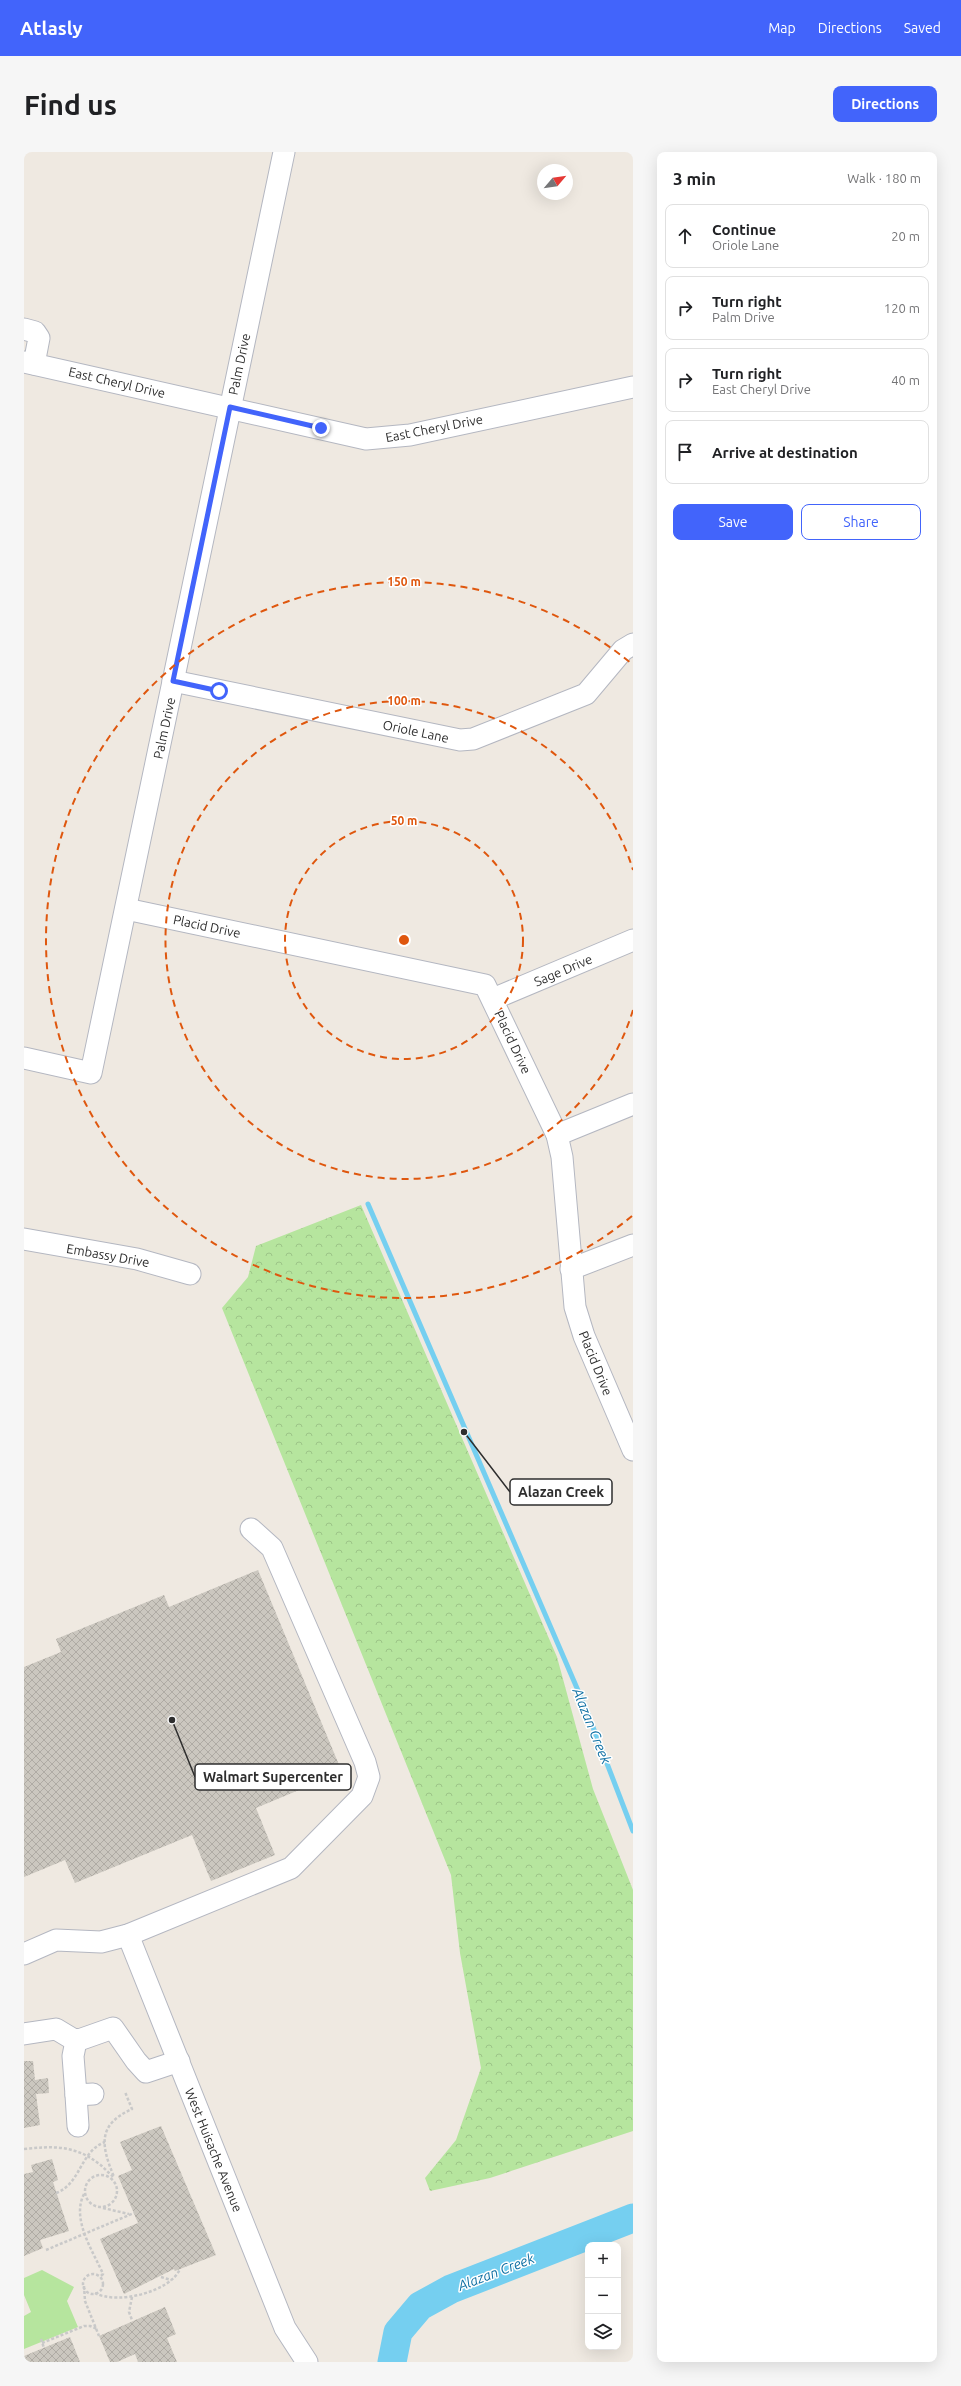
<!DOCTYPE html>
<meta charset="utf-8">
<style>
body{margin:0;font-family:Ubuntu,sans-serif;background:#f6f6f6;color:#202124}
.controls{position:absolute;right:12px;bottom:12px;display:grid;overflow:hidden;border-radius:8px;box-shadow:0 4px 16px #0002}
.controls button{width:36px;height:36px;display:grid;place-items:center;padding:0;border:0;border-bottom:1px solid #e0e0e0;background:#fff;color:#202124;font:20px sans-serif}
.compass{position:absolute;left:513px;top:12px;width:36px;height:36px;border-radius:50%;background:#fff;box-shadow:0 4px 16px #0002;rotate:61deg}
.stop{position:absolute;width:12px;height:12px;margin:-9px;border:3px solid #4264fb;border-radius:50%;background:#fff}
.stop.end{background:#4264fb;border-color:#fff;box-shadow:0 1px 4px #0008}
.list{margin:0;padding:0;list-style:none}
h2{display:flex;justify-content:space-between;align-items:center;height:52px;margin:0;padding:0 16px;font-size:17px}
h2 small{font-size:13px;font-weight:400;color:#757577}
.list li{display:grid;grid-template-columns:26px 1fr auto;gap:12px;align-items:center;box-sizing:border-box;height:64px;margin:0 8px 8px;padding:0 8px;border:1px solid #e0e0e0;border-radius:8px}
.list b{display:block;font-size:15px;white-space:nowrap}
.list p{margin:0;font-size:13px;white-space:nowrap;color:#757577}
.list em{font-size:13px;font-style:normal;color:#757577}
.actions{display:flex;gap:8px;padding:12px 16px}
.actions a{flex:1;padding:9px 0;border:1px solid #4264fb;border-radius:8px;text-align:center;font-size:14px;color:#4264fb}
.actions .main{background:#4264fb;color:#fff}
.icon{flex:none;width:22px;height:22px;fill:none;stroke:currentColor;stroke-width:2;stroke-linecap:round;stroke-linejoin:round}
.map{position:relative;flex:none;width:609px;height:2210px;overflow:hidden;border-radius:8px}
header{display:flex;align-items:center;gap:24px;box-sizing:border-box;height:56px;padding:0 20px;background:#4264fb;color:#fff}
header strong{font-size:19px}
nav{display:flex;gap:22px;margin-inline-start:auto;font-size:14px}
.intro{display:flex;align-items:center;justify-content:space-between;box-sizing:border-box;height:96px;padding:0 24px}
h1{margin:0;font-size:28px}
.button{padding:10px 18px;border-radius:8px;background:#4264fb;color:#fff;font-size:14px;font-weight:700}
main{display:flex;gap:24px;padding:0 24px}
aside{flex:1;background:#fff;border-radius:8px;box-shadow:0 4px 16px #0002}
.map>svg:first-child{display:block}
.forest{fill:url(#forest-crowns)}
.park{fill:#b6e59e}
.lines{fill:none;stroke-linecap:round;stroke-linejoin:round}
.stream{stroke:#75cff0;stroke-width:5}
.river{stroke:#75cff0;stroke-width:29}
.building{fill:url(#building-cross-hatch)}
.minor-casing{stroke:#b4b7c1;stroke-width:23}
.path{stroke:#c9c9c9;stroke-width:2.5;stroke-dasharray:3 2;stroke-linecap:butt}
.minor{stroke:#fff;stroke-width:21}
.route{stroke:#4264fb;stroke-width:5}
.ring{fill:none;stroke:#df570e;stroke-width:2;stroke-dasharray:7 5}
.labels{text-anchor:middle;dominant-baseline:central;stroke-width:3;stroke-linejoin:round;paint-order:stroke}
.street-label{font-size:13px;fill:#2e2e2e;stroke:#fff}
.water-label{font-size:14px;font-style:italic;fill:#0d6fa3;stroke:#fff}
.centre{fill:#df570e;stroke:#fff;stroke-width:2}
.ring-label{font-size:12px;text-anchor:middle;font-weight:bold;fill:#df570e;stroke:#fff;stroke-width:3;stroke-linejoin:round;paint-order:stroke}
.leader{fill:none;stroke:#2e2e2e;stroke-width:1.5}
.callout-dot{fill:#2e2e2e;stroke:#fff;stroke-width:1.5}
.callout{fill:#fff;stroke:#2e2e2e;stroke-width:1.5}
.callout-label{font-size:14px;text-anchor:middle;font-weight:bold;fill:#2e2e2e}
</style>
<header>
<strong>Atlasly</strong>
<nav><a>Map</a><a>Directions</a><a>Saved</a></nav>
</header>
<div class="intro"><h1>Find us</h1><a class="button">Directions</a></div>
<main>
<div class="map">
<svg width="609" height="2210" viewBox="0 0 609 2210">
<defs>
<pattern id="forest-crowns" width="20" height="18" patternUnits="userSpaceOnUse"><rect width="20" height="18" fill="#b6e59e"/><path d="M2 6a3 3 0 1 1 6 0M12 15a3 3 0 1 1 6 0" fill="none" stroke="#9dc588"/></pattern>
<pattern id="building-cross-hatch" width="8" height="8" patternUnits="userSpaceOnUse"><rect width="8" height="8" fill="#cbc7bf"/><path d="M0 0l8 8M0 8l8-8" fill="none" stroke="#afaba4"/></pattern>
</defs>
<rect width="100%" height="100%" fill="#efe9e1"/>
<!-- forest -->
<path class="forest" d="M337,1053L533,1505L569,1637L609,1738V1979L466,2026L406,2039L401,2026L432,1988L457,1916L436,1801L427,1723L198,1156L224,1125L232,1094Z"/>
<!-- park -->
<path class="park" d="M18,2118L50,2135L43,2149L54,2175L0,2197V2164L7,2160L0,2143V2126Z"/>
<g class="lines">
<!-- stream -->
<path class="stream" d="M344,1052L562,1557L609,1679"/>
<!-- river -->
<path class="river" d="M368,2210L374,2180L396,2154L427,2137L609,2066"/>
</g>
<!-- building -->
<g class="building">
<path d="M234,1418L318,1620L232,1656L251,1703L187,1729L168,1683L51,1731L41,1708L0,1725V1515L37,1500L32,1487L140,1443L145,1455Z"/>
<path d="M0,1909H9L11,1928L24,1926L25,1941L12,1942L16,1973L0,1976Z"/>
<path d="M137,1974L192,2103L151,2119L150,2117L100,2142L76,2087L114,2071L94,2024L108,2018L96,1990Z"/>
<path d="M28,2007L34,2028L29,2030L45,2079L16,2088L19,2096L0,2104V2022L9,2020L7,2013Z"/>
<path d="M141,2155L152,2182L143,2186L153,2210H114L111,2202L93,2210H86L75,2184Z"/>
<path d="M46,2185L56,2210H0V2204Z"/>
</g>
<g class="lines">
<!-- minor casing -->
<g class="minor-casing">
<g id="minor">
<path d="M0,177L11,180L15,186L10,212"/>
<path d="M0,210L342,287L386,283L609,235"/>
<path d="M149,529L436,588L449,587L562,542L599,498L609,492"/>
<path d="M102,757L461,833L533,983L538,1005L551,1155L560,1184L609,1298"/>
<path d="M469,847L609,788"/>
<path d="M0,906L67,921L260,0"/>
<path d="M533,983L609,952"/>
<path d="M0,1087L113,1107L166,1122"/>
<path d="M547,1117L609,1093"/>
<path d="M104,1783L261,2176L283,2210"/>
<path d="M0,1802L32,1788L77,1790L104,1783L267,1716L338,1644L345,1625L341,1610L248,1396L227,1377"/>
<path d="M0,1882L32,1877L52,1889L89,1876L112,1909L122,1920L155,1909"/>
<path d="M52,1889L49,1904L52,1943L69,1942"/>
<path d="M52,1943L54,1974"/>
</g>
</g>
<!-- path -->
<g class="path">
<path d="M0,1997C28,1994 50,1993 74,2011C80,2015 84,2021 90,2025C77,1993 73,1973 108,1957L101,1940"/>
<circle cx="77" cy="2039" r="16"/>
<path d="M32,2041C57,2032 56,1999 81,1990"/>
<path d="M60,2042C47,2067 69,2099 79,2122L76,2125"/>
<path d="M79,2056L105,2062"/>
<path d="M22,2098L110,2061"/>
<circle cx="69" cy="2132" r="10"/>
<path d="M137,2125L147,2128"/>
<path d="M60,2134L61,2149L75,2184"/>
<path d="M71,2141C93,2153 146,2140 156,2117"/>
<path d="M108,2145L105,2160L108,2168"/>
<path d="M17,2187L20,2196"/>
<path d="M18,2191L60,2174H66L73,2177"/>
</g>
<!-- minor -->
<use href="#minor" class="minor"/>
</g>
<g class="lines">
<!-- route -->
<path class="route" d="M195,539L149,529L206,255L297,276"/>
</g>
<!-- distance rings -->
<g class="ring">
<circle cx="380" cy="788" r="119"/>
<path d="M609 858A239 239 0 1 1 609 718"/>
<path d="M608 1064A358 358 0 1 1 608 512"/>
</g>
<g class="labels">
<!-- street labels -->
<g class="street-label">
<text transform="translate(215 212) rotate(-78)">Palm Drive</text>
<text transform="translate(93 230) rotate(13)">East Cheryl Drive</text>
<text transform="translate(410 276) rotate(-11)">East Cheryl Drive</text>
<text transform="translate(140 576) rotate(-78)">Palm Drive</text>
<text transform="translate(392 579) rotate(12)">Oriole Lane</text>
<text transform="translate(183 774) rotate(12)">Placid Drive</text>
<text transform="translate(539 818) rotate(-23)">Sage Drive</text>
<text transform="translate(489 890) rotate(65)">Placid Drive</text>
<text transform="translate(84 1103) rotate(10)">Embassy Drive</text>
<text transform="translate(572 1211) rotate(68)">Placid Drive</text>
<text transform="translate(190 1998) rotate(68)">West Huisache Avenue</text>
</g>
<!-- water labels -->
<g class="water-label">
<text transform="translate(568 1574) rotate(68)">Alazan Creek</text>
<text transform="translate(472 2120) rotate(-21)">Alazan Creek</text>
</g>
</g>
<circle cx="380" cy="788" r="6" class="centre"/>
<g class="ring-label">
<text x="380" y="434">150 m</text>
<text x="380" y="553">100 m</text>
<text x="380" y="673">50 m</text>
</g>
<!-- callouts -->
<path class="leader" d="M440 1280L486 1340M148 1568L171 1625"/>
<g class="callout-dot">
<circle cx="440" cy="1280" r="4"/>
<circle cx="148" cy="1568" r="4"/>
</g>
<g class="callout">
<rect x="486" y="1327" width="102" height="26" rx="4"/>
<rect x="171" y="1612" width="156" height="26" rx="4"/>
</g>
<g class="callout-label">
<text x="537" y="1345">Alazan Creek</text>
<text x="249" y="1630">Walmart Supercenter</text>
</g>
</svg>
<div class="controls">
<button>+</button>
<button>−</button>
<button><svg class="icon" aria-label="layers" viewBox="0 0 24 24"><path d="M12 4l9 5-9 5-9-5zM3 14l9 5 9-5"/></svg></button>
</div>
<svg class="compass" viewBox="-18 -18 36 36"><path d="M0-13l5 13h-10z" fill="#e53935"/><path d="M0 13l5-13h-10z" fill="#757577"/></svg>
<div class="stop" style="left:195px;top:539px"></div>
<div class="stop end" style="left:297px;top:276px"></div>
</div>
<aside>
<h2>3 min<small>Walk · 180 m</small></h2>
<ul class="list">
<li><svg class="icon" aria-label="ahead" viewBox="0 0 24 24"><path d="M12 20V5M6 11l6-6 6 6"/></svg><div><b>Continue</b><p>Oriole Lane</p></div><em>20 m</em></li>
<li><svg class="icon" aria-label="right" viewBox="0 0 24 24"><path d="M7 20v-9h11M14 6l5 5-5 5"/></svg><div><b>Turn right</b><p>Palm Drive</p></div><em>120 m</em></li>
<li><svg class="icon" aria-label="right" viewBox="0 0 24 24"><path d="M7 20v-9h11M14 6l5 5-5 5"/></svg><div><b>Turn right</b><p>East Cheryl Drive</p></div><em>40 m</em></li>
<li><svg class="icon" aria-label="arrive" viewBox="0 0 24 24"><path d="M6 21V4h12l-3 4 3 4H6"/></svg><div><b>Arrive at destination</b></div></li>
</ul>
<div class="actions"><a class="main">Save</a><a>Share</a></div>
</aside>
</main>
